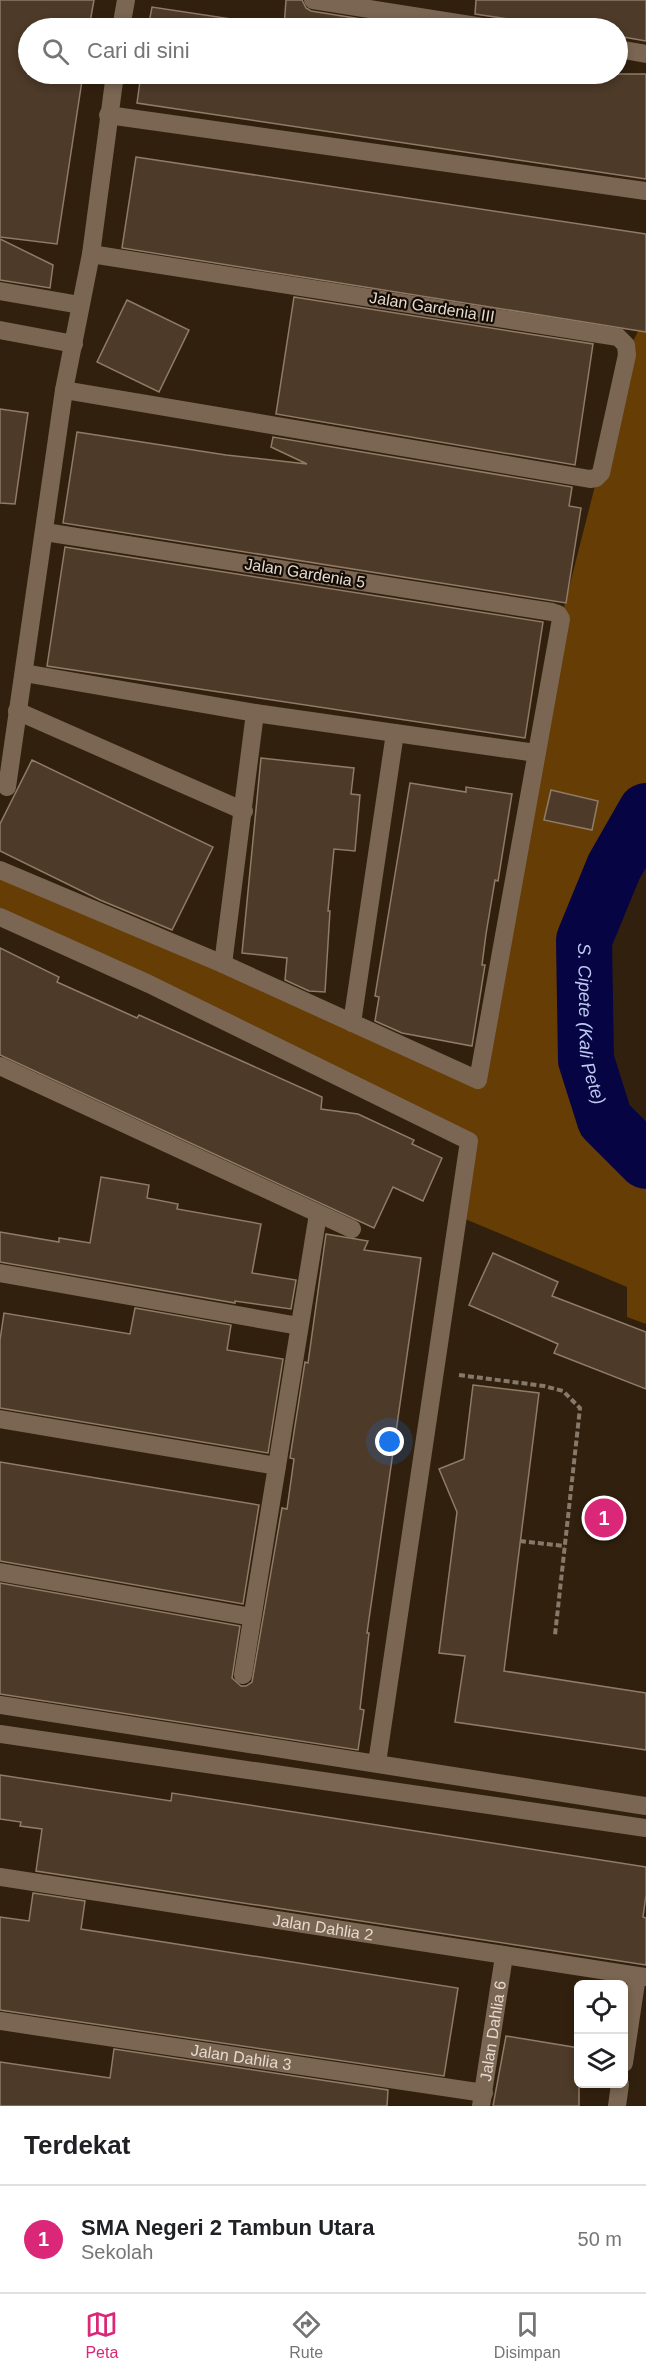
<!DOCTYPE html>
<html lang="id">
<style>
body{margin:0;font-family:Helvetica,sans-serif;background:#f2f2f2;color:#202124}
.controls{position:absolute;right:18px;bottom:18px;display:grid;overflow:hidden;border-radius:9px;box-shadow:0 3px 9px #0003}
.controls button{width:54px;height:54px;display:grid;place-items:center;padding:0;border:0;border-bottom:2px solid #e0e0e0;background:#fff;color:#202124;font:30px sans-serif}
.you{position:absolute;left:390px;top:1442px;width:21px;height:21px;margin:-15px;border:4px solid #fff;border-radius:50%;background:#1a73e8;box-shadow:0 0 0 9px #1a73e833}
.badge{display:grid;place-items:center;width:39px;height:39px;border-radius:50%;background:#db2777;color:#fff;font-size:20px;font-weight:700}
.pin{position:absolute;translate:-50% -50%;border:3px solid #fff;box-shadow:0 2px 6px #0006}
.list{margin:0;padding:0;list-style:none}
h2{display:flex;justify-content:space-between;align-items:center;height:78px;margin:0;padding:0 24px;font-size:26px}
h2 small{font-size:20px;font-weight:400;color:#757577}
.list li{display:grid;grid-template-columns:39px 1fr auto;gap:18px;align-items:center;box-sizing:border-box;height:108px;padding:0 24px;border-top:2px solid #e0e0e0}
.list b{display:block;font-size:22px;white-space:nowrap}
.list p{margin:0;font-size:20px;white-space:nowrap;color:#757577}
.list em{font-size:20px;font-style:normal;color:#757577}
.icon{flex:none;width:33px;height:33px;fill:none;stroke:currentColor;stroke-width:2;stroke-linecap:round;stroke-linejoin:round}
.map{position:relative;flex:none;width:646px;height:2106px;overflow:hidden}
.search{position:absolute;background:#fff;box-shadow:0 3px 9px #0003;left:18px;right:18px;top:18px;height:66px;display:flex;align-items:center;gap:15px;box-sizing:border-box;padding:0 21px;border-radius:33px;color:#757577;font-size:22px}
.sheet{height:186px;background:#fff}
nav{display:flex;justify-content:space-around;align-items:center;box-sizing:border-box;height:84px;border-top:2px solid #e0e0e0;background:#fff;font-size:16px;color:#757577}
nav a{display:grid;justify-items:center;gap:3px}
nav .on{color:#db2777}
.map>svg:first-child{display:block}
.green{fill:#663d05}
.lines{fill:none;stroke-linecap:round;stroke-linejoin:round}
.river{stroke:#060442;stroke-width:56}
.building{fill:#4d3a28;stroke:#907b67;stroke-width:1.5}
.path{stroke:#87796a;stroke-width:4;stroke-dasharray:6 3;stroke-linecap:butt}
.street{stroke:#7a6652;stroke-width:18}
.labels{text-anchor:middle;dominant-baseline:central;stroke-width:4.5;stroke-linejoin:round;paint-order:stroke}
.street-label{font-size:16px;fill:#e6dacf;stroke:#130c05}
.water-label{font-size:18px;font-style:italic;fill:#bdcaf1;stroke:#130c05}
</style>
<div class="map">
<svg width="646" height="2106" viewBox="0 0 646 2106">
<rect width="100%" height="100%" fill="#31200e"/>
<!-- green -->
<path class="green" d="M646,316V812L628,842L584,940L586,1060L606,1120L646,1161V1324L627,1317V1287L458,1216L469,1141L0,917V870L478,1080L561,619L631,345Z"/>
<g class="lines">
<!-- river -->
<path class="river" id="s1" d="M646,811L614,867L584,940L586,1060L605,1120L646,1161"/>
</g>
<!-- building -->
<g class="building">
<path d="M0,0H94L89,28H28V74H83L57,244L0,237Z"/>
<path d="M286,0H302L306,8L311,11L386,23V28H148L152,7L284,27Z"/>
<path d="M476,0H646V41L618,36V28H569L475,14Z"/>
<path d="M141,74H646V179L137,103Z"/>
<path d="M136,157L646,234V332L122,248Z"/>
<path d="M0,239L53,265L50,288L0,280Z"/>
<path d="M294,297L593,344L575,465L276,414Z"/>
<path d="M127,300L189,330L159,392L97,362Z"/>
<path d="M0,409L28,413L15,504L0,503Z"/>
<path d="M77,432L226,455L307,464L271,447L273,437L572,487L569,506L581,508L566,603L63,523Z"/>
<path d="M65,547L543,622L525,738L47,666Z"/>
<path d="M261,758L354,768L351,794L360,795L355,851L334,849L328,911H330L325,992L309,991L285,980L287,958L242,953Z"/>
<path d="M32,760L213,847L172,930L100,900L0,851V824Z"/>
<path d="M410,783L466,792V787L512,794L498,881L495,880L486,934L482,965H485L472,1046L402,1033L375,1021L379,997L375,996Z"/>
<path d="M551,790L598,801L592,830L544,820Z"/>
<path d="M0,948L59,977L57,982L137,1018L139,1015L322,1097L321,1109L358,1114L414,1140L412,1144L442,1158L423,1201L393,1187L374,1228L0,1055Z"/>
<path d="M101,1177L149,1185L147,1198L178,1204L177,1209L261,1224L252,1273L296,1280L291,1309L235,1301V1303L0,1262V1232L59,1242V1238L90,1243Z"/>
<path d="M326,1234L368,1241L364,1250L421,1258L367,1633H369L360,1709L364,1710L358,1750L0,1694V1583L240,1626L232,1678L241,1686H246L252,1682L282,1508L287,1509L294,1459L290,1458L305,1362L308,1363Z"/>
<path d="M493,1253L558,1282L552,1296L646,1332V1389L554,1353L558,1344L469,1305Z"/>
<path d="M135,1308L231,1325L227,1350L283,1359L268,1453L0,1408V1340L4,1313L130,1334Z"/>
<path d="M473,1385L539,1393L504,1671L646,1693V1750L455,1722L465,1656L439,1653L457,1512L439,1469L464,1459Z"/>
<path d="M0,1462L259,1505L243,1604L0,1561Z"/>
<path d="M0,1775L171,1801L172,1793L646,1867V1895L643,1917L646,1918V1965L36,1871L42,1829L20,1826L21,1822L0,1819Z"/>
<path d="M33,1893L85,1901L81,1929L458,1988L444,2076L0,2010V1917L29,1921Z"/>
<path d="M506,2036L579,2048V2106H493Z"/>
<path d="M114,2049L388,2090L387,2106H0V2062L110,2078Z"/>
</g>
<g class="lines">
<!-- path -->
<g class="path">
<path d="M459,1375L544,1386L563,1391L580,1408L555,1635"/>
<path d="M520,1541L565,1546"/>
</g>
<!-- street -->
<g class="street">
<path d="M313,0L489,28"/>
<path d="M121,28L126,0"/>
<path d="M618,49L646,54"/>
<path d="M108,115L646,191"/>
<path d="M0,291L80,305"/>
<path d="M0,330L74,344"/>
<path d="M64,390L590,479L596,478L601,473L627,355L626,345L618,337L91,254"/>
<path d="M24,673L255,713L536,753"/>
<path d="M17,711L244,811"/>
<path d="M7,787L64,390L91,254L115,74"/>
<path d="M0,870L223,964L478,1080L561,619L558,614L552,612L45,532"/>
<path d="M0,917L149,984L469,1141L377,1763"/>
<path d="M223,964L255,713"/>
<path d="M352,1023L395,733"/>
<path d="M0,1066L352,1229"/>
<path d="M0,1273L299,1326"/>
<path d="M0,1419L277,1466"/>
<path d="M0,1572L252,1617"/>
<path d="M243,1675L318,1214"/>
<path d="M0,1705L646,1806"/>
<path d="M0,1734L646,1828"/>
<path id="s2" d="M0,1877L646,1977"/>
<path id="s3" d="M0,2021L484,2093"/>
<path d="M624,2063L637,1976"/>
<path id="s4" d="M481,2106L504,1956"/>
<path d="M617,2106L620,2084"/>
</g>
</g>
<g class="labels">
<!-- street labels -->
<g class="street-label">
<text transform="translate(432 307) rotate(9)">Jalan Gardenia III</text>
<text transform="translate(305 573) rotate(9)">Jalan Gardenia 5</text>
<text stroke="none"><textPath href="#s2" startOffset="327">Jalan Dahlia 2</textPath></text>
<text stroke="none"><textPath href="#s4" startOffset="76">Jalan Dahlia 6</textPath></text>
<text stroke="none"><textPath href="#s3" startOffset="244">Jalan Dahlia 3</textPath></text>
</g>
<!-- water labels -->
<g class="water-label">
<text stroke="none"><textPath href="#s1" startOffset="228">S. Cipete (Kali Pete)</textPath></text>
</g>
</g>
</svg>
<div class="controls">
<button><svg class="icon" aria-label="locate" viewBox="0 0 24 24"><circle cx="12" cy="12" r="6"/><path d="M12 2v4M12 18v4M2 12h4M18 12h4"/></svg></button>
<button><svg class="icon" aria-label="layers" viewBox="0 0 24 24"><path d="M12 4l9 5-9 5-9-5zM3 14l9 5 9-5"/></svg></button>
</div>
<div class="you"></div>
<div class="pin badge" style="left:604px;top:1518px">1</div>
<div class="search"><svg class="icon" aria-label="search" viewBox="0 0 24 24"><circle cx="10" cy="10" r="6"/><path d="M15 15l6 6"/></svg>Cari di sini</div>
</div>
<section class="sheet">
<h2>Terdekat<small></small></h2>
<ul class="list">
<li><span class="badge">1</span><div><b>SMA Negeri 2 Tambun Utara</b><p>Sekolah</p></div><em>50 m</em></li>
</ul>
</section>
<nav>
<a class="on"><svg class="icon" aria-label="map" viewBox="0 0 24 24"><path d="M3 6l6-2 6 2 6-2v14l-6 2-6-2-6 2zM9 4v14M15 6v14"/></svg>Peta</a>
<a><svg class="icon" aria-label="directions" viewBox="0 0 24 24"><path d="M12 3l9 9-9 9-9-9zM9 14v-3h6M13 9l2 2-2 2"/></svg>Rute</a>
<a><svg class="icon" aria-label="saved" viewBox="0 0 24 24"><path d="M7 4h10v16l-5-4-5 4z"/></svg>Disimpan</a>
</nav>
